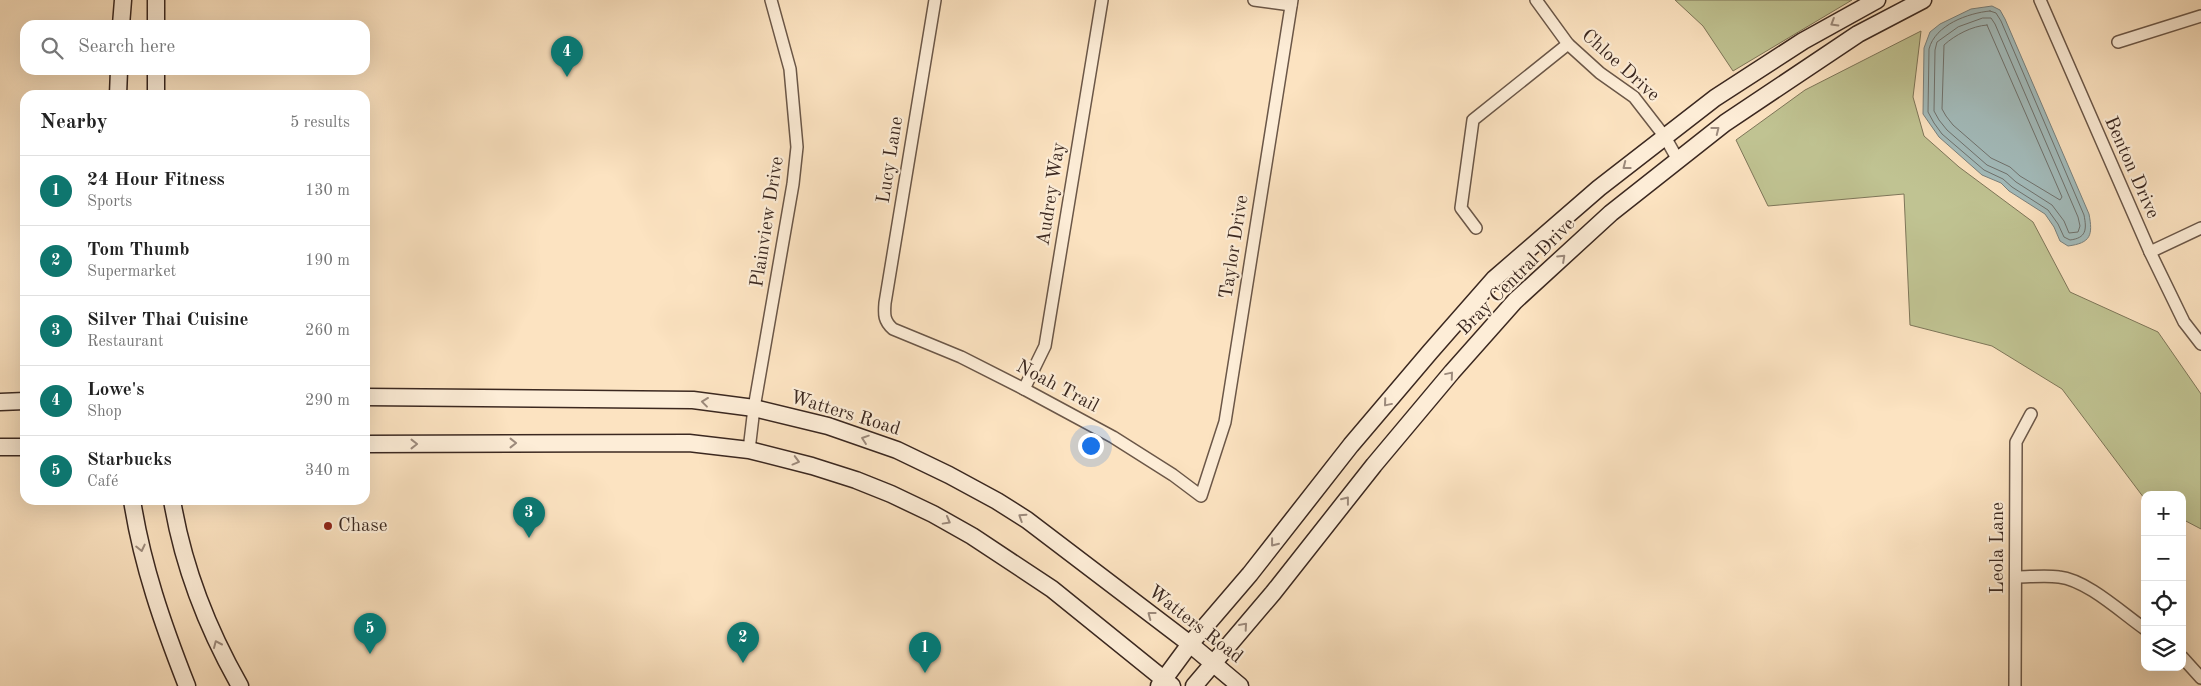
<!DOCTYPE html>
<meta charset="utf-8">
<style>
body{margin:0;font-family:"Old Standard TT",serif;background:#f2f2f2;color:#222}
.controls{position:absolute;right:15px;bottom:15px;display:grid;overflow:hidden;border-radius:10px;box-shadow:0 5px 20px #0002}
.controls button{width:45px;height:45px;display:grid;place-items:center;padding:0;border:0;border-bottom:1px solid #e0e0e0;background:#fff;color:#222;font:25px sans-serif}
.you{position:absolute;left:1090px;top:445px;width:18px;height:18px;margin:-12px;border:4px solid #fff;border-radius:50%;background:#1a73e8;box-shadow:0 0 0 8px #1a73e833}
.badge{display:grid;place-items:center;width:32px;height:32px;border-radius:50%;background:#0f766e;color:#fff;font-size:16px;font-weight:700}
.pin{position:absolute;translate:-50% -41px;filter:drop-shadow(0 1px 2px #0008)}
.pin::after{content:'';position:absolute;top:26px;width:18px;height:15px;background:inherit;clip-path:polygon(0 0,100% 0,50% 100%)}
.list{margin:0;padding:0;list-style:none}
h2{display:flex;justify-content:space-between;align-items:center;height:65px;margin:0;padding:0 20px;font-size:21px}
h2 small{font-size:16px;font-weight:400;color:#767676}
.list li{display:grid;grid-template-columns:32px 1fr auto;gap:15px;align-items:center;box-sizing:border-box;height:70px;padding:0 20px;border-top:1px solid #e0e0e0}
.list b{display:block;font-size:19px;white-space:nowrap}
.list p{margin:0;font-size:16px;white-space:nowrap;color:#767676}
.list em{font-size:16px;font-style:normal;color:#767676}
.icon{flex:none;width:28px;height:28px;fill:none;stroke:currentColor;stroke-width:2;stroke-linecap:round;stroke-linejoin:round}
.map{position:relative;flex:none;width:2201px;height:686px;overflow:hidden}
.search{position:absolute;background:#fff;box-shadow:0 5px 20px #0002;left:20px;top:20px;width:350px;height:55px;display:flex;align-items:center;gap:12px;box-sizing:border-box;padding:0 18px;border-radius:15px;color:#767676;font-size:19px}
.panel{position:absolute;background:#fff;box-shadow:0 5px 20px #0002;left:20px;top:90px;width:350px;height:415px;border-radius:15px}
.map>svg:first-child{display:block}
.green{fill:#c0c392;stroke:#7e7659}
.water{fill:#a3bcbc;stroke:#79817e}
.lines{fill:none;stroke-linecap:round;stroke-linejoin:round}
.shore{stroke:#6f726e;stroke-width:1}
.street-casing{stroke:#6b5748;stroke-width:14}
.secondary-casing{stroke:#3b2820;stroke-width:19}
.street{stroke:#fdedd7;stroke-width:11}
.secondary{stroke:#fdedd7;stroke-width:16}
.oneway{stroke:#9c8a7c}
.poi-dot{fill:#8f2418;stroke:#fdedd7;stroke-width:2}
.labels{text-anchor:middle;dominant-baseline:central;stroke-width:4.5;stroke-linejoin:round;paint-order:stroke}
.street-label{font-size:19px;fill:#3b2820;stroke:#fdedd7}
.poi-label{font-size:19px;fill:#3b2820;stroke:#fdedd7;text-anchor:start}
</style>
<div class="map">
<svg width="2201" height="686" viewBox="0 0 2201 686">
<rect width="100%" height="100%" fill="#fce3c1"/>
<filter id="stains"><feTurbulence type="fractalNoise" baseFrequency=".004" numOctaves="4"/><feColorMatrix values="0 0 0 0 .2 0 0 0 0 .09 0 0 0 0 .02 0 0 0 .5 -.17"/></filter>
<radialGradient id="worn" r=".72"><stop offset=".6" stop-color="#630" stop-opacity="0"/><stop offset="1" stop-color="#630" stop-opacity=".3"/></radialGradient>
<!-- green -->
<g class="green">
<path d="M1675,0H1852L1733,71L1703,26Z"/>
<path d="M1921,31L1913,97L1924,136L1959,167L2033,222L2070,292L2158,332L2201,394V529L2182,519V495H2145L2144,498L2062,389L1992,346L1910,325L1904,194L1768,206L1736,140L1805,90Z"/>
</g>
<!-- water -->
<path class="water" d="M1992,6L2000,10L2005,19L2089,214C2093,235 2091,243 2068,246L2060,241L2054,227L2045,214L2009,191L2001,183L1982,175L1939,137L1923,114L1924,48L1930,32L1940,24L1971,9Z"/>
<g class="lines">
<!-- shore -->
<g class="shore">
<path d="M1990,11L1996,13L2001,21L2084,215C2087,230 2086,238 2070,240L2064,237L2058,224L2048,210L2012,187L2003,179L1984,170L1942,134L1934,123L1928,112L1929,49C1935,25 1968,13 1990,11Z"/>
<path d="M1983,18H1991L1995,24L2078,217L2080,226L2078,232L2069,233L2064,221L2052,205L2016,182L2007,174L1987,165L1947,130L1939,120L1934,111L1935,50L1937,42L1958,27Z"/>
<path d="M1987,25L2062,197L2060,200L2020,176L2010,167L1991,158L1953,125L1946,116L1942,109L1944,45C1955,35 1972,26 1987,25Z"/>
</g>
<!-- street casing -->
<g class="street-casing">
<g id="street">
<path d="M935,0L885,303C884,315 884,321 893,329L961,357L1024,389L1113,437L1173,475L1201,496L1225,422L1292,0"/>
<path d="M1254,0L1291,5"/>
<path d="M1536,0L1568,44L1600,73L1634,97L1665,137L1678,160"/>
<path d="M2040,0L2150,252L2184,322L2201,344"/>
<path d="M2118,42L2201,16"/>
<path d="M1476,228L1461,208L1473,120L1568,44"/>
<path d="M2150,252L2201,228"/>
<path d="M1024,389L1045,346L1102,0"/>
<path d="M749,450L754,408L793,184L797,147L790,69L771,0"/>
<path d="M2016,577C2030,577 2045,575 2059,577C2087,580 2122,613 2145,629"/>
<path d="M2182,657L2201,678"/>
<path d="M2015,686L2016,442L2031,414"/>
</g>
</g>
<!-- secondary casing -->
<g class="secondary-casing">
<g id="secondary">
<path d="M156,0V25"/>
<path d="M121,25L123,0"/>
<path d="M156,70V95"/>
<path d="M118,95L119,70"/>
<path d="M365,397L693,400L754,408L828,426L897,450L949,475L997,501L1027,520L1190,644L1240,686"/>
<path d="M0,402L25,401"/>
<path d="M365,444L689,443L749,450L812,466L856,480L891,494L933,514L972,536L1052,589L1172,686"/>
<path d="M0,447H25"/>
<path d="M132,500C142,565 163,625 187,686"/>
<path d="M172,500C183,566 207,628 240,686"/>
<path d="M1159,686L1190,644L1250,574L1351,445L1430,352L1494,279L1599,188L1715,98L1803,41L1877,0"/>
<path d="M1194,686L1273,593L1374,465L1452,372L1515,301L1611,213L1725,123L1858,34L1923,0"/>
</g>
</g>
<!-- street -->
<use href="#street" class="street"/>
<!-- secondary -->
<use href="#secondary" class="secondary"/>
</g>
<!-- one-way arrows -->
<defs><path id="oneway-chevron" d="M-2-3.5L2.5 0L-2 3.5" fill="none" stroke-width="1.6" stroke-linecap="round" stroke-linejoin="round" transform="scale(1.25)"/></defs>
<g class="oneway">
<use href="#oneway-chevron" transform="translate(1834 23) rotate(149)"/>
<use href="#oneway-chevron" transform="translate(1716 130) rotate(-38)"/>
<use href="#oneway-chevron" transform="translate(1626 166) rotate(142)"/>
<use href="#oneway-chevron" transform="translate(1562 258) rotate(-43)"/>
<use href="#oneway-chevron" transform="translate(1450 375) rotate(-50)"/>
<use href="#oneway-chevron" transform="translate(705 402) rotate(-173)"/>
<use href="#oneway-chevron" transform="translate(1387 403) rotate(130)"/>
<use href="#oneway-chevron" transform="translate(865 439) rotate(-161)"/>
<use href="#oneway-chevron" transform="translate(513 443)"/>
<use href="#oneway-chevron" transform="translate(414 444)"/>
<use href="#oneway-chevron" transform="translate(796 461) rotate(15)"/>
<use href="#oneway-chevron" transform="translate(1346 500) rotate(-52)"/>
<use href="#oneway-chevron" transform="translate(1022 517) rotate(-147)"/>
<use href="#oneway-chevron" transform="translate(947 521) rotate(29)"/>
<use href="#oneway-chevron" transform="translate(1274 543) rotate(128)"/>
<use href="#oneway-chevron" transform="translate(141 548) rotate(77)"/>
<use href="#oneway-chevron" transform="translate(1151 615) rotate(-143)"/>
<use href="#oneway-chevron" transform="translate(1244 626) rotate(-49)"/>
<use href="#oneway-chevron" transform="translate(217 644) rotate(-114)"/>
</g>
<!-- markers -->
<circle class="poi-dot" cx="328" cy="526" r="5"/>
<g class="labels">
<!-- street labels -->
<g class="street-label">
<text transform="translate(1620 66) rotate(42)">Chloe Drive</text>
<text transform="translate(891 160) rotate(-81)">Lucy Lane</text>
<text transform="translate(2131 168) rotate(66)">Benton Drive</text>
<text transform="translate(1052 194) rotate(-81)">Audrey Way</text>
<text transform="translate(768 222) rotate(-81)">Plainview Drive</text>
<text transform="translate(1235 247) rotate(-81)">Taylor Drive</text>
<text transform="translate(1517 277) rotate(-45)">Bray Central Drive</text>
<text transform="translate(1057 387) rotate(28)">Noah Trail</text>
<text transform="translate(845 414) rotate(17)">Watters Road</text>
<text transform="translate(1998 548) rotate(-90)">Leola Lane</text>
<text transform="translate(1195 625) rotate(38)">Watters Road</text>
</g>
<!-- poi labels -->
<g class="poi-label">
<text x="338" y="526">Chase</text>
</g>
</g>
<rect width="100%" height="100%" filter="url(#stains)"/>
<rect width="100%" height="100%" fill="url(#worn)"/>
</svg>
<div class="controls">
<button>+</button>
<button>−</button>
<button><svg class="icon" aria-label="locate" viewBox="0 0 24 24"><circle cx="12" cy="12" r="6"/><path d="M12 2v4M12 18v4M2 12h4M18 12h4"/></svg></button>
<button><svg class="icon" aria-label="layers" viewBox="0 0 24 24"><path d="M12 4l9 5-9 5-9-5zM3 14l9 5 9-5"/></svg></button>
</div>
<div class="you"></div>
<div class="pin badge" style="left:925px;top:673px">1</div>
<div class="pin badge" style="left:743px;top:663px">2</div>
<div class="pin badge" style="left:529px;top:538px">3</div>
<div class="pin badge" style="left:567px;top:77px">4</div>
<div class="pin badge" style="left:370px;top:654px">5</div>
<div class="search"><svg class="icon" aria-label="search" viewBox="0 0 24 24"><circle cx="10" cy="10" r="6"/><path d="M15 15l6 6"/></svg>Search here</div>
<section class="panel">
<h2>Nearby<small>5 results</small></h2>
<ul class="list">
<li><span class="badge">1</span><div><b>24 Hour Fitness</b><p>Sports</p></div><em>130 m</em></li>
<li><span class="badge">2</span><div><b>Tom Thumb</b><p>Supermarket</p></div><em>190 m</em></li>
<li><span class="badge">3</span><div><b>Silver Thai Cuisine</b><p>Restaurant</p></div><em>260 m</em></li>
<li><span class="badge">4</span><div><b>Lowe's</b><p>Shop</p></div><em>290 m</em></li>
<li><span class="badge">5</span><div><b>Starbucks</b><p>Café</p></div><em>340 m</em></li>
</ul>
</section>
</div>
